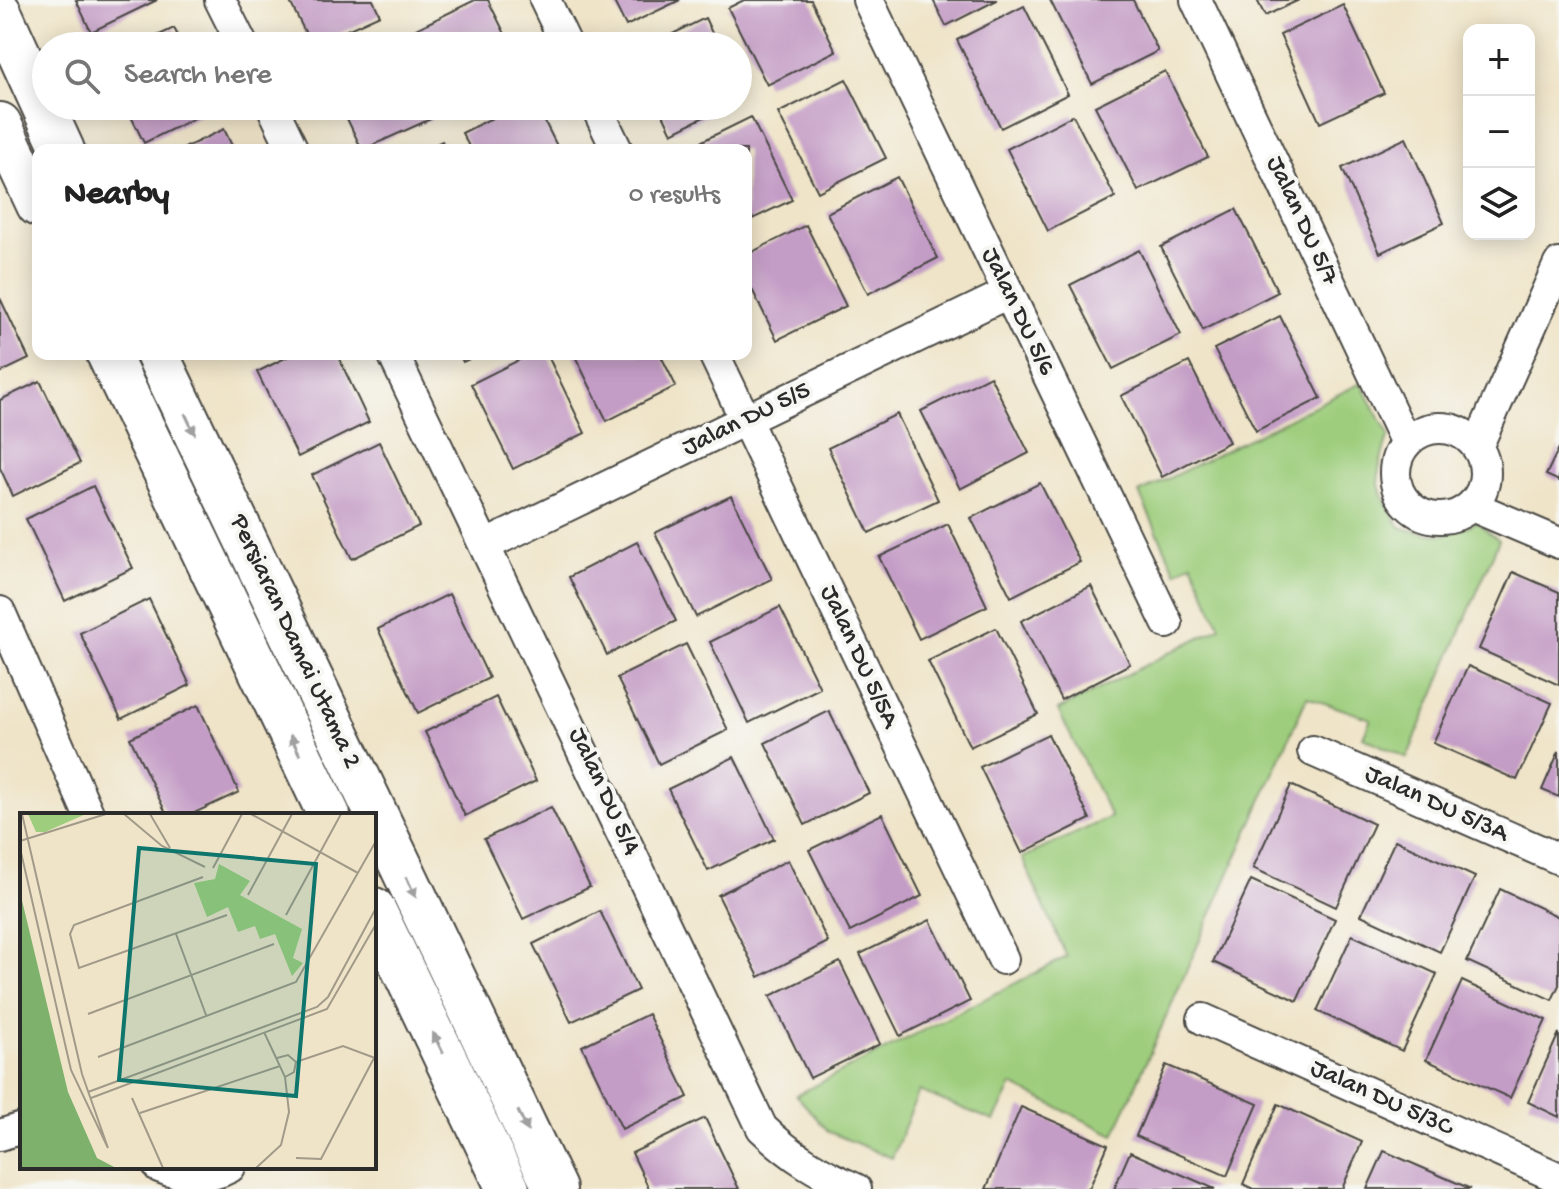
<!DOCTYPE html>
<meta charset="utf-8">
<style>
body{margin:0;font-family:"Gochi Hand",sans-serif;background:#f6f6f6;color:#222}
.controls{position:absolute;right:24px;top:24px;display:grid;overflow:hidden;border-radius:16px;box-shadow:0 4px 20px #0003}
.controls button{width:72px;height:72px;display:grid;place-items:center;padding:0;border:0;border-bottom:2px solid #e0e0e0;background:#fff;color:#222;font:40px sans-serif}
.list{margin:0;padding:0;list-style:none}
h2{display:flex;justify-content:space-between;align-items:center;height:104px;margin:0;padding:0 32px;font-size:34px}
h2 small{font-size:26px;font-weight:400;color:#767676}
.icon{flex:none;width:44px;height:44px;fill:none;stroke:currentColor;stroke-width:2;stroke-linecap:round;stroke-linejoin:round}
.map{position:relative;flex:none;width:1559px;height:1189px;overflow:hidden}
.search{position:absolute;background:#fff;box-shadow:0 4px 20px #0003;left:32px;top:32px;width:720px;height:88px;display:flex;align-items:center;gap:20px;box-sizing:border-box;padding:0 28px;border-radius:44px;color:#767676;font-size:30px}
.panel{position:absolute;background:#fff;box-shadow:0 4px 20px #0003;left:32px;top:144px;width:720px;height:216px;border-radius:16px}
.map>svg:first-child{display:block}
.green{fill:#9ece7d;stroke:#647c54;stroke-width:2}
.building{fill:#c49dc6}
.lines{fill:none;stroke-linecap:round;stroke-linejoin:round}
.street-casing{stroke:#484743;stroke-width:34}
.secondary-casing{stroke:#484743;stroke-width:46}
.street{stroke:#fff;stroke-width:30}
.secondary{stroke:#fff;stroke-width:42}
.oneway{fill:#a0a0a0}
.labels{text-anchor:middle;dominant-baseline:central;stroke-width:8;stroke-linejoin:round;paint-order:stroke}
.street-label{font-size:26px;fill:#2b2b2b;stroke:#f6f6f2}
.inset-road{fill:none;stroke:#a19a89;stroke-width:2}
.view{fill:#0f766e;fill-opacity:0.15;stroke:#0f766e;stroke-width:4}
.inset-edge{fill:none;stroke:#2b2b2b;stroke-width:4}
</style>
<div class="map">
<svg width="1559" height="1189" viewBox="0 0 1559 1189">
<rect width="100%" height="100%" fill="#f6f6f2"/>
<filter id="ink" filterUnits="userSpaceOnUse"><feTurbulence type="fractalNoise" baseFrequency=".0125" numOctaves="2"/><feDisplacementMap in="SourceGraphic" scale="16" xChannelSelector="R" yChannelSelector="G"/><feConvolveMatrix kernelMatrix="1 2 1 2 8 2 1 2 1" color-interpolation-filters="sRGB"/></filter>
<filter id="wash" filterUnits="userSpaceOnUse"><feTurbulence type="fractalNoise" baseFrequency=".006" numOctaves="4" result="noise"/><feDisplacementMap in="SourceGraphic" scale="32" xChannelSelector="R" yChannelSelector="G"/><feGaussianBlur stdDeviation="1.8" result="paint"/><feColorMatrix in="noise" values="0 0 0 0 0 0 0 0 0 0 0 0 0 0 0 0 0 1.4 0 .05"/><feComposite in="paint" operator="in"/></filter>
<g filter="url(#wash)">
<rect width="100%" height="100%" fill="#efe4c8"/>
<!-- green -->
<path class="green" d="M1361,383L1389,435C1373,481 1374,485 1400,527C1434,537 1445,539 1476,522L1499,540L1407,758L1363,737L1371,719L1307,697L1114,1135L1012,1085L994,1121L919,1091L892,1158L829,1132L796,1095L1067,957L1022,858L1111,817L1058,710L1220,627L1192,563L1176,572L1139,493Z"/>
<g id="blocks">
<!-- building -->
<g class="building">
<path d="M76,0H157L91,32Z"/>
<path d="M289,0H373L380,15L312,46Z"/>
<path d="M475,0H488L511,46H424L416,29Z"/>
<path d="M613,0H680L626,26Z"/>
<path d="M744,0H811L836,51L767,85L728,8Z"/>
<path d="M933,0H997L946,26Z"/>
<path d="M1050,0H1133L1158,51L1092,84Z"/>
<path d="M1257,0H1299L1265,16Z"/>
<path d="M1343,5L1384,93L1320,123L1280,35Z"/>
<path d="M1024,6L1068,94L1001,128L957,40Z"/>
<path d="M705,18L718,46H648Z"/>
<path d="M174,28L183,46H136Z"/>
<path d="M393,36L398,46H372Z"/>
<path d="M1165,71L1208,157L1138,191L1095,106Z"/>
<path d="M846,79L886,158L818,192L778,113Z"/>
<path d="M126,106H212L213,109L144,143Z"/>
<path d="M341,106H428L433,118L362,150Z"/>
<path d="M516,106H537L559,150H471L462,133Z"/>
<path d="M659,106H726L672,133Z"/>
<path d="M1073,115L1115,197L1048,231L1007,149Z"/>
<path d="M751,117L792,200L746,222V150H684Z"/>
<path d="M224,129L234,150H180Z"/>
<path d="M1406,138L1444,223L1380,253L1342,168Z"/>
<path d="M442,141L446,150H424Z"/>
<path d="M897,177L938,258L868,294L827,213Z"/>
<path d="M1236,209L1278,292L1203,330L1161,247Z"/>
<path d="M806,225L846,306L777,340L746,277V255Z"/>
<path d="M1139,250L1181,335L1113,369L1070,285Z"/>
<path d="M0,298L29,359L0,373Z"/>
<path d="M1280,316L1321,398L1256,431L1214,349Z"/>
<path d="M293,354H337L369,422L298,457L257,372Z"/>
<path d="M459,354H479L463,362Z"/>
<path d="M531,354H547L585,433L513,469L471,384Z"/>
<path d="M574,354H660L676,386L607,421Z"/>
<path d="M1189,362L1229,442L1162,477L1121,396Z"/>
<path d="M990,376L1029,453L960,489L921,411Z"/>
<path d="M40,381L80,463L13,496L0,468V400Z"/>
<path d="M897,414L938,500L869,533L828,448Z"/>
<path d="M379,442L419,526L352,559L312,475Z"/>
<path d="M1559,448V481L1546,475Z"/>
<path d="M1040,483L1080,562L1011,597L971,518Z"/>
<path d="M93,486L133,568L65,601L26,519Z"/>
<path d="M731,496L772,579L696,617L655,533Z"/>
<path d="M948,524L987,606L919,639L879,557Z"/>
<path d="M637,542L676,621L607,655L569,577Z"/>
<path d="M1513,572L1559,592V685L1479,649Z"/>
<path d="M1091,586L1130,664L1061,700L1021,621Z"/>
<path d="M449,594L489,678L418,713L378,629Z"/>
<path d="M149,599L190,685L121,719L80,633Z"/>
<path d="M780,607L820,688L749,723L710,642Z"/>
<path d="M996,628L1038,714L970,747L928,661Z"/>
<path d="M686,644L728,730L659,764L617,678Z"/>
<path d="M1468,666L1552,703L1517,780L1433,743Z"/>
<path d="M496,697L536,781L465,816L425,732Z"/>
<path d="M198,705L239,792L190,815H167L130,738Z"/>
<path d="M829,711L869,793L805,825L765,743Z"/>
<path d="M1048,734L1090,819L1022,853L980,767Z"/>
<path d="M1559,751V797L1542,790Z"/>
<path d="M734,757L774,839L708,871L668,789Z"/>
<path d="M1291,785L1374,824L1336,907L1253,868Z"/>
<path d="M551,807L590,887L523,919L484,839Z"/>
<path d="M882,814L922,896L850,932L809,850Z"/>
<path d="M1395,840L1475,877L1440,952L1361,915Z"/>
<path d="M788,860L828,942L759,977L718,895Z"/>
<path d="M1251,880L1335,919L1297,1001L1213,962Z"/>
<path d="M1500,889L1559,917V985L1552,1000L1467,961Z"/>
<path d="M600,911L638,990L571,1022L533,944Z"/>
<path d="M930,920L970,1001L900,1036L860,954Z"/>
<path d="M1352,935L1437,974L1402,1051L1317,1011Z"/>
<path d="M840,962L880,1044L810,1078L770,996Z"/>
<path d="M1462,981L1546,1020L1510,1098L1426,1060Z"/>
<path d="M648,1014L688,1097L622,1129L582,1046Z"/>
<path d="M1559,1033V1117L1528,1102Z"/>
<path d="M1166,1065L1258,1104L1227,1176L1136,1136Z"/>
<path d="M1278,1104L1362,1142L1342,1189H1253L1243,1184Z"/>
<path d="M1021,1107L1108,1145L1089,1189H986Z"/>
<path d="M705,1118L739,1189H649L632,1153Z"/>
<path d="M1384,1151L1471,1189H1367Z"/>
<path d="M1130,1152L1215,1189H1114Z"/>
</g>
</g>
</g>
<g filter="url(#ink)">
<use href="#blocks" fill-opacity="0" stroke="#484743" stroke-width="2"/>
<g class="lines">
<!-- street casing -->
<g class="street-casing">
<g id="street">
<path d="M220,0L243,46"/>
<path d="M545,0L567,46"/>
<path d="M868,0L1167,623"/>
<path d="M1196,0L1406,443"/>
<path d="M272,106L293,150"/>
<path d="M596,106L617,150"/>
<path d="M393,354L762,1128C791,1156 819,1173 856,1189"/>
<path d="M714,354L1003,959"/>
<circle cx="1440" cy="473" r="45"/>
<path d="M1477,447L1559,264"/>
<path d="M1472,506L1559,543"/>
<path d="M486,545L1008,293"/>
<path d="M0,612L89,815"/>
<path d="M1313,751L1559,859"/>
<path d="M1203,1019L1559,1178"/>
<path d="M0,1135L22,1128"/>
<path d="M159,1167C183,1177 206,1180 230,1167"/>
</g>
</g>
<!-- secondary casing -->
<g class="secondary-casing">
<g id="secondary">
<path d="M0,12L63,150"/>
<path d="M0,124L38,205"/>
<path d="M108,354L329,815"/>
<path d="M157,354L555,1189"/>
<path d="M374,909L508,1189"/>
</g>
</g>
<!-- street -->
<use href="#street" class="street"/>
<!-- secondary -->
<use href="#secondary" class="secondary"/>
</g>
<!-- one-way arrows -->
<defs><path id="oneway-solid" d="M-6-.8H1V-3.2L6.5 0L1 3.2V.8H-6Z" transform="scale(2)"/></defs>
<g class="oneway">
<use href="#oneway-solid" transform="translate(190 424) rotate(65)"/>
<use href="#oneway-solid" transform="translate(295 745) rotate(-116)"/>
<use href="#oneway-solid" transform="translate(411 887) rotate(65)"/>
<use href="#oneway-solid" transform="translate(438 1043) rotate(-116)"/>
<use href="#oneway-solid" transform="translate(523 1121) rotate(64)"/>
</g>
</g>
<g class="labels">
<!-- street labels -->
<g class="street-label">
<text transform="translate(1301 221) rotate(65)">Jalan DU 5/7</text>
<text transform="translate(1017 312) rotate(64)">Jalan DU 5/6</text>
<text transform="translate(747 420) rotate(-26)">Jalan DU 5/5</text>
<text transform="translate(294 642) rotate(65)">Persiaran Damai Utama 2</text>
<text transform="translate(858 657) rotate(65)">Jalan DU 5/5A</text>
<text transform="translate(603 792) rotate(65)">Jalan DU 5/4</text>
<text transform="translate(1436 805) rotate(24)">Jalan DU 5/3A</text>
<text transform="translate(1381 1099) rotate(24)">Jalan DU 5/3C</text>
</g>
</g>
<!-- overview -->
<g transform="translate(20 813)">
<rect width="356" height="356" fill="#efe4c8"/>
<path d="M8,1H66L25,19H16ZM199,51L230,68L220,82L282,116L273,145L283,150L272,163L255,121L240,126L235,113L218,119L208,94L187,104L174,70L195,66Z" fill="#9ece7d"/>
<path d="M0,79L48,279L77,345L96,355H0Z" fill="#7eb16c"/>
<path class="inset-road" d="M104,1L142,33L185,54M130,1L150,35M231,1L338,60M0,28L86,1M0,35L51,257L88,335L62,261L2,1M193,55L222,1M183,64L54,112L50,121L59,155L207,102M228,82L272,1M266,102L321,1M156,121L186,202M68,201L254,131M78,244L276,169L356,28M257,245L268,242L276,249L274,259L265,264M276,249L323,233L355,245M68,279L297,194L308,184L356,95M71,285L307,196L356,111M112,285L143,355M120,300L260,253M276,345L301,346L354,245M236,355L261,332L269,299L265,264L244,219"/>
<path class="view" d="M119,35L296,51L276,283L99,267Z"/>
<rect width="356" height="356" class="inset-edge"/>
</g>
</svg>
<div class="controls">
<button>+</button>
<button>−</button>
<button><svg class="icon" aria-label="layers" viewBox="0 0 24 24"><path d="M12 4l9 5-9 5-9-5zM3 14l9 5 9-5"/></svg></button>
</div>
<div class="search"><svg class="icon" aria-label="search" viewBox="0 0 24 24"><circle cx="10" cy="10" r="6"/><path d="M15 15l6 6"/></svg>Search here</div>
<section class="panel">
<h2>Nearby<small>0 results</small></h2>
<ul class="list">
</ul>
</section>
</div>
